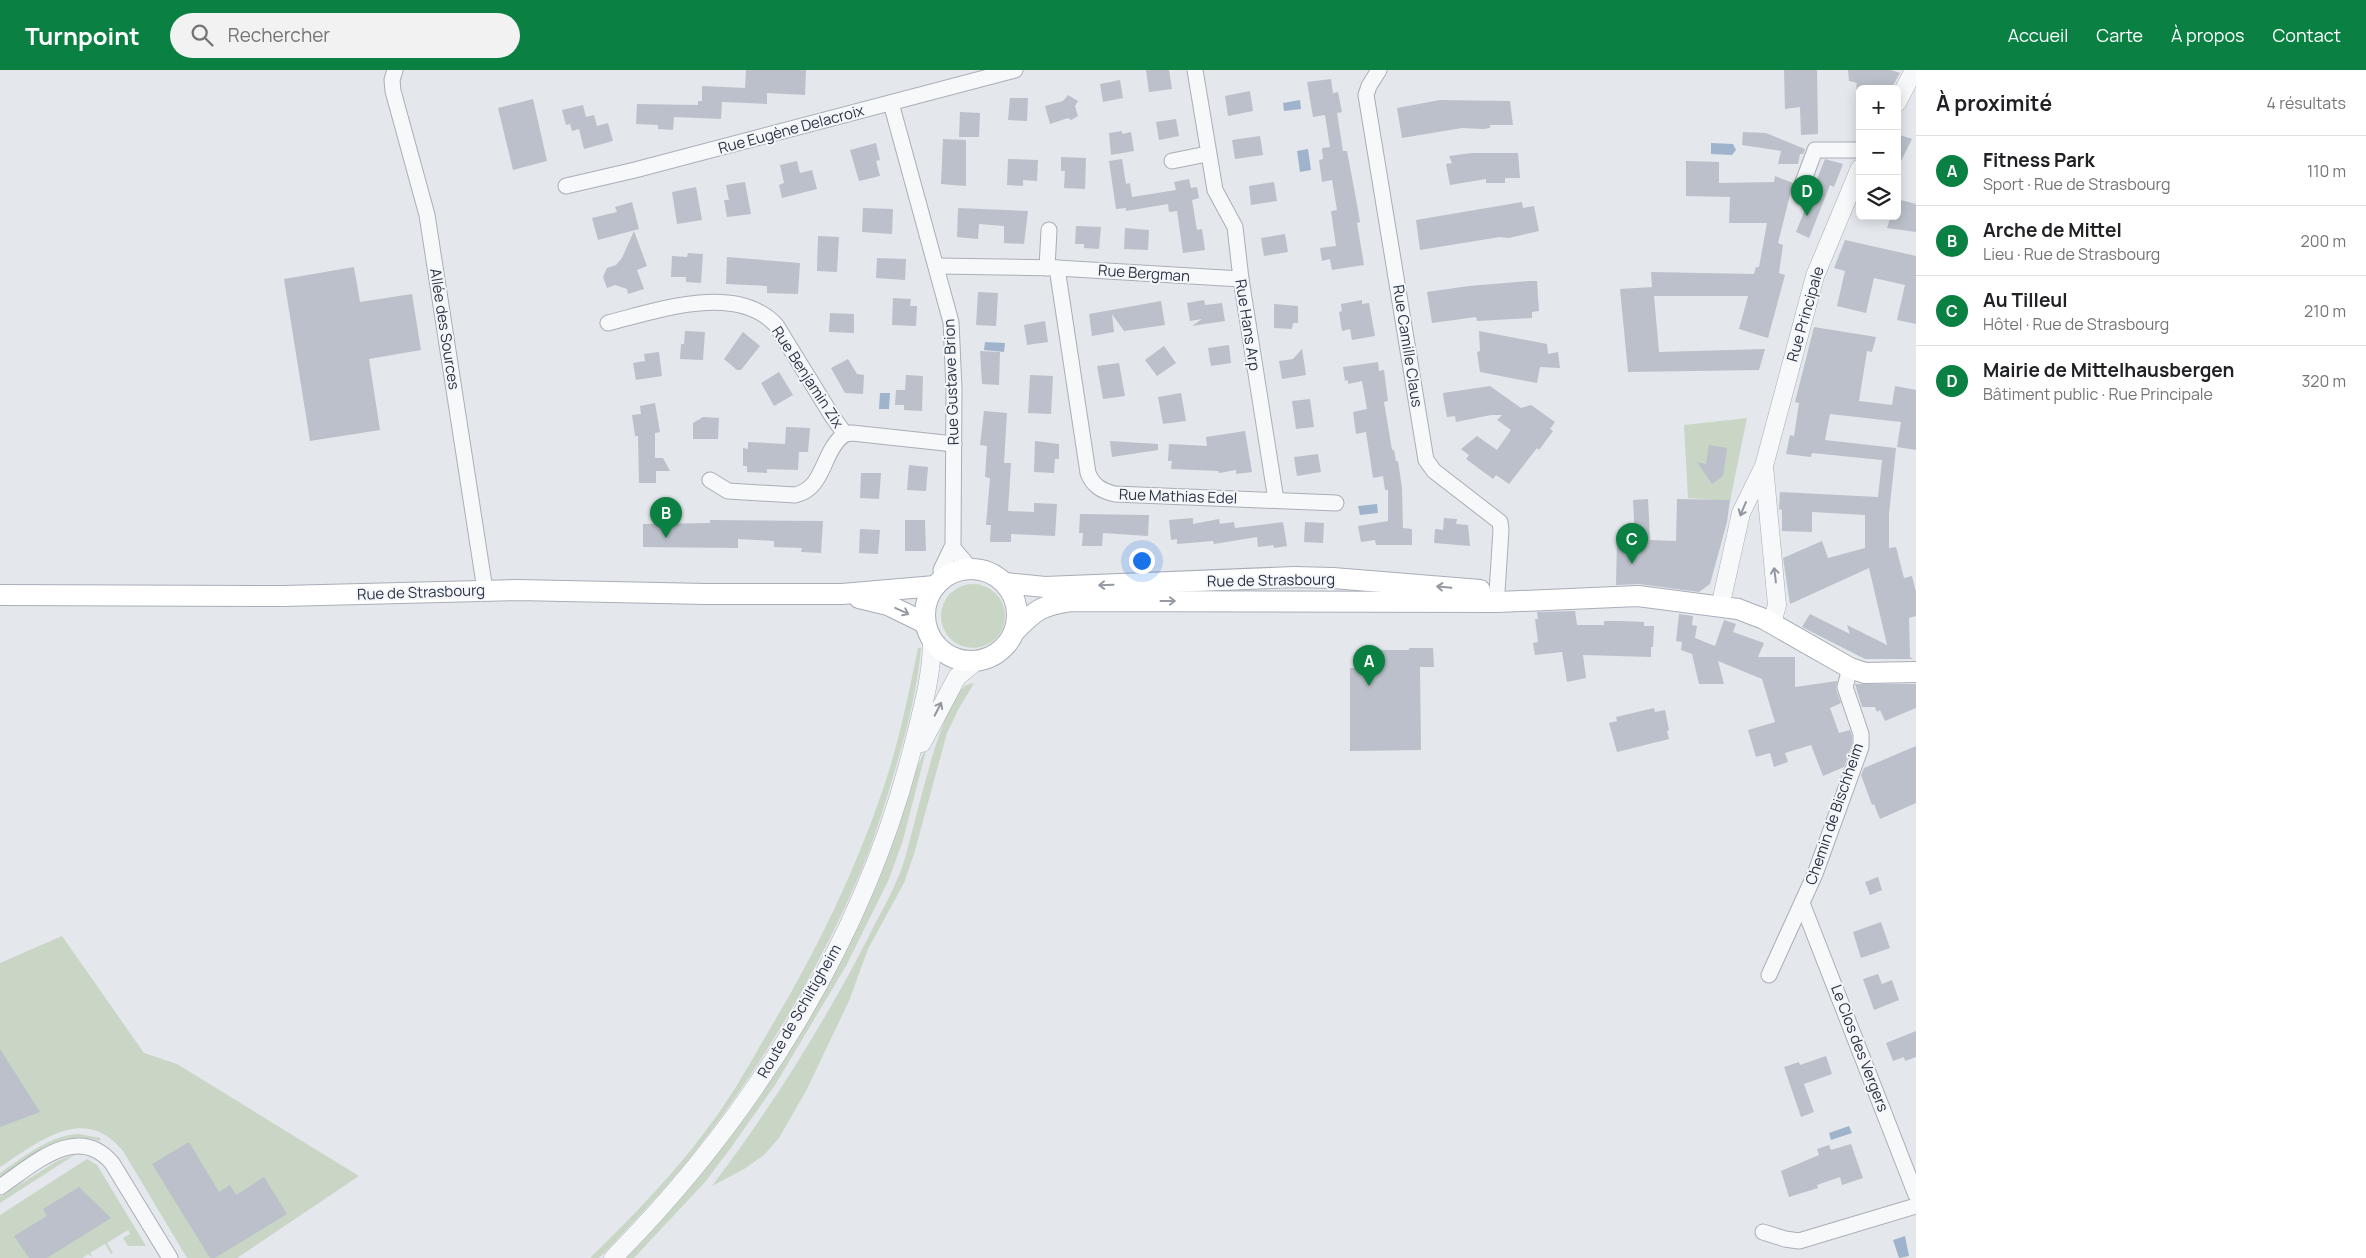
<!DOCTYPE html>
<html lang="fr">
<meta charset="utf-8">
<style>
body{margin:0;font-family:Manrope,sans-serif;background:#f2f2f2;color:#202124}
.controls{position:absolute;right:15px;top:15px;display:grid;overflow:hidden;border-radius:8px;box-shadow:0 2px 12px #0003}
.controls button{width:45px;height:45px;display:grid;place-items:center;padding:0;border:0;border-bottom:1px solid #e0e0e0;background:#fff;color:#202124;font:25px sans-serif}
.you{position:absolute;left:1141px;top:490px;width:18px;height:18px;margin:-12px;border:4px solid #fff;border-radius:50%;background:#1a73e8;box-shadow:0 0 0 8px #1a73e833}
.badge{display:grid;place-items:center;width:32px;height:32px;border-radius:50%;background:#0b8043;color:#fff;font-size:16px;font-weight:700}
.pin{position:absolute;translate:-50% -41px;filter:drop-shadow(0 1px 2px #0008)}
.pin::after{content:'';position:absolute;top:26px;width:18px;height:15px;background:inherit;clip-path:polygon(0 0,100% 0,50% 100%)}
.list{margin:0;padding:0;list-style:none}
h2{display:flex;justify-content:space-between;align-items:center;height:65px;margin:0;padding:0 20px;font-size:21px}
h2 small{font-size:16px;font-weight:400;color:#757577}
.list li{display:grid;grid-template-columns:32px 1fr auto;gap:15px;align-items:center;box-sizing:border-box;height:70px;padding:0 20px;border-top:1px solid #e0e0e0}
.list b{display:block;font-size:19px;white-space:nowrap}
.list p{margin:0;font-size:16px;white-space:nowrap;color:#757577}
.list em{font-size:16px;font-style:normal;color:#757577}
.icon{flex:none;width:28px;height:28px;fill:none;stroke:currentColor;stroke-width:2;stroke-linecap:round;stroke-linejoin:round}
.map{position:relative;flex:none;width:1916px;height:1188px;overflow:hidden}
header{display:flex;align-items:center;gap:30px;box-sizing:border-box;height:70px;padding:0 25px;background:#0b8043;color:#fff}
header strong{font-size:24px}
nav{display:flex;gap:28px;margin-inline-start:auto;font-size:18px}
.search{width:350px;height:45px;background:#f2f2f2;display:flex;align-items:center;gap:12px;box-sizing:border-box;padding:0 18px;border-radius:28px;color:#757577;font-size:19px}
main{display:flex}
aside{flex:1;background:#fff}
.map>svg:first-child{display:block}
.green{fill:#c9d6c5}
.water{fill:#9fb4cc}
.building{fill:#bbc0ca}
.lines{fill:none;stroke-linecap:round;stroke-linejoin:round}
.minor-casing{stroke:#a9aeb7;stroke-width:17}
.tertiary-casing{stroke:#a9aeb7;stroke-width:19}
.secondary-casing{stroke:#a9aeb7;stroke-width:22}
.minor{stroke:#f7f8fa;stroke-width:15}
.tertiary{stroke:#f7f8fa;stroke-width:18}
.secondary{stroke:#fff;stroke-width:20}
.oneway{stroke:#9196a0}
.oneway2{stroke:#959aa2}
.labels{text-anchor:middle;dominant-baseline:central;stroke-width:4;stroke-linejoin:round;paint-order:stroke}
.street-label{font-size:15px;fill:#2b3445;stroke:#f4f6f9}
</style>
<header>
<strong>Turnpoint</strong>
<div class="search"><svg class="icon" aria-label="search" viewBox="0 0 24 24"><circle cx="10" cy="10" r="6"/><path d="M15 15l6 6"/></svg>Rechercher</div>
<nav><a>Accueil</a><a>Carte</a><a>À propos</a><a>Contact</a></nav>
</header>
<main>
<div class="map">
<svg width="1916" height="1188" viewBox="0 0 1916 1188">
<rect width="100%" height="100%" fill="#e4e7ec"/>
<!-- green -->
<g class="green">
<path d="M1747,348L1730,431L1688,428L1684,355Z"/>
<circle cx="973" cy="546" r="32"/>
<path d="M918,578H921C917,625 904,669 891,714C882,742 874,770 863,796C819,902 754,1010 681,1099C655,1130 627,1159 599,1188H590C636,1143 681,1097 718,1044C738,1016 754,986 771,957C815,883 853,806 881,725C898,677 908,627 918,578Z"/>
<path d="M974,613L958,640L947,663L914,784L904,813L868,879L849,931L807,1019L779,1068L764,1085L744,1099L712,1116C771,1038 822,957 867,870C880,843 897,816 905,788C916,752 939,639 964,617C966,614 970,614 974,613Z"/>
<path d="M928,673L903,770L889,809L846,896L775,1015L730,1079L705,1112L634,1188H625L676,1134L748,1040L890,776L915,702Z"/>
<path d="M62,866L144,983L177,994L359,1106L237,1188H187L123,1081C84,1033 39,1072 0,1097V893Z"/>
<path d="M78,1064L101,1068L99,1071C62,1057 29,1088 0,1107V1103C24,1087 48,1066 78,1064Z"/>
<path d="M76,1084L0,1133V1127L57,1091Z"/>
<path d="M87,1089L97,1095L146,1176H128L123,1168L130,1164L128,1160L107,1173L113,1183L111,1184L105,1174L90,1183L93,1188L88,1184L82,1188H0V1145Z"/>
</g>
<!-- water -->
<g class="water">
<path d="M1300,30L1301,39L1284,41L1283,33Z"/>
<path d="M1711,73L1733,74L1736,80L1732,85L1711,84Z"/>
<path d="M1308,79L1311,100L1300,102L1297,81Z"/>
<path d="M985,272L1005,273L1004,282L984,280Z"/>
<path d="M880,323H890L889,339H879Z"/>
<path d="M1377,434L1378,443L1360,445L1358,436Z"/>
<path d="M1849,1056L1852,1063L1831,1070L1829,1063Z"/>
<path d="M1905,1166L1909,1186L1899,1188L1893,1170Z"/>
</g>
<!-- building -->
<g class="building">
<path d="M746,0H806L805,25L767,23V34L722,32L721,49L674,47L673,60L658,59V55L636,54L637,34L698,35V31H702V16L745,18Z"/>
<path d="M1146,0H1169L1172,19L1149,22Z"/>
<path d="M1784,0H1817L1818,64L1801,65L1800,37L1785,39Z"/>
<path d="M1848,0H1891L1900,3L1891,19H1856L1857,13L1849,11Z"/>
<path d="M1331,9L1333,23L1338,22L1342,42L1337,43L1343,81H1347L1356,129L1360,152L1357,153L1364,195L1332,200L1330,189L1322,191L1320,178L1336,176L1331,141L1337,140L1332,110L1322,112L1319,90L1323,89L1322,78L1330,77L1325,45L1313,47L1307,12Z"/>
<path d="M1120,10L1123,28L1103,32L1100,14Z"/>
<path d="M1250,21L1253,41L1228,46L1225,26Z"/>
<path d="M1068,25L1078,31L1075,36L1078,46L1071,50L1068,48L1050,54L1045,36L1063,31Z"/>
<path d="M1010,28H1028L1027,51L1008,50Z"/>
<path d="M533,29L547,91L513,100L498,38Z"/>
<path d="M1440,30L1510,31L1513,55H1490V58L1483,59L1462,58L1402,68L1397,38Z"/>
<path d="M583,35L586,47L594,45L597,56L608,53L613,71L584,79L579,59L572,61L570,54L566,55L562,40Z"/>
<path d="M960,42L980,43L979,67H959Z"/>
<path d="M1176,49L1179,66L1159,70L1156,52Z"/>
<path d="M1122,61V64L1131,62L1134,81L1111,85L1109,63Z"/>
<path d="M1743,62L1766,63L1805,79L1803,84H1800L1798,94H1778L1781,81L1742,75Z"/>
<path d="M1897,64L1912,69L1897,99Z"/>
<path d="M1260,66L1263,85L1235,89L1232,70Z"/>
<path d="M943,69L966,70V116L941,114Z"/>
<path d="M876,73L880,90L876,91L880,106L859,111L850,80Z"/>
<path d="M1472,83H1518L1520,108H1505V113H1486V109L1450,115L1446,94L1452,93L1449,86Z"/>
<path d="M1061,87L1086,88L1085,119L1064,118L1065,101H1061Z"/>
<path d="M1008,89L1038,90L1037,111L1023,110V116L1007,115Z"/>
<path d="M1122,89L1126,114L1130,113L1132,127L1176,120L1174,112L1189,109L1191,118L1197,117L1199,128L1192,130L1197,160L1202,159L1205,180L1183,183L1177,141L1169,142L1168,134L1126,141V138L1116,139L1109,91Z"/>
<path d="M1825,89L1843,94L1834,117L1830,115L1809,168L1796,162Z"/>
<path d="M797,91L800,103L812,100L817,119L782,128L779,115L784,113L780,95Z"/>
<path d="M1686,91L1719,92V113L1774,112L1775,106L1793,113L1778,173L1783,175L1779,203L1785,205L1768,268L1739,259L1748,226H1654L1659,282L1765,279L1759,300L1628,302L1620,219L1652,217L1651,202L1754,204L1756,197H1759L1767,153H1729L1730,127L1686,126Z"/>
<path d="M745,112L751,144L727,147L724,130H729L726,115Z"/>
<path d="M1274,112L1277,131L1251,135L1249,116Z"/>
<path d="M696,117L702,150L677,154L672,122Z"/>
<path d="M1897,129L1916,134V162L1887,158L1891,146H1897Z"/>
<path d="M632,132L639,159L598,170L592,148L617,142L615,137Z"/>
<path d="M1522,132L1523,138L1534,136L1539,161L1509,168L1500,167L1420,180L1416,150Z"/>
<path d="M863,138L893,139L892,164L862,162Z"/>
<path d="M958,138L1028,141L1024,174L1004,173V156L979,154L978,169L957,167Z"/>
<path d="M1076,156L1101,157L1099,179L1084,178V174H1075Z"/>
<path d="M1125,158L1149,160L1148,180L1124,179Z"/>
<path d="M634,161L647,196L637,200L644,219L628,224L627,219L615,215L607,218L603,207L607,198L616,195L622,188Z"/>
<path d="M1285,164L1288,182L1264,186L1261,168Z"/>
<path d="M818,166L839,167L837,202L817,201Z"/>
<path d="M1845,170L1916,186V254L1897,250L1905,215L1874,208L1866,243L1837,236L1845,201L1834,198Z"/>
<path d="M688,183L703,184L701,213L686,212V207H671L672,186L687,187Z"/>
<path d="M727,187L800,193L798,224L767,223V216L726,214Z"/>
<path d="M877,188L906,189L905,210L876,208Z"/>
<path d="M354,197L360,232L412,224L421,280L369,289L380,360L310,371L284,209Z"/>
<path d="M1529,211H1537L1539,241L1532,242V248L1477,251L1476,247L1432,253L1427,222L1469,216Z"/>
<path d="M978,222L998,223L996,256L976,255Z"/>
<path d="M893,228L911,229L910,236H917L916,256L892,255Z"/>
<path d="M1204,230L1205,235L1222,233L1225,251L1192,256L1202,249L1190,251L1187,233Z"/>
<path d="M1362,230V234L1369,233L1375,266L1352,270L1350,259L1342,261L1339,242L1342,241L1341,234Z"/>
<path d="M1161,231L1165,255L1124,261L1112,244L1114,262L1092,266L1089,244Z"/>
<path d="M1274,234L1298,236V253H1293L1292,259L1274,258Z"/>
<path d="M830,243L854,244V263L829,262Z"/>
<path d="M1045,251L1048,272L1027,275L1024,255Z"/>
<path d="M1814,257L1876,267L1872,282L1867,281L1859,331L1892,335L1895,316L1916,320V380L1897,377L1901,352L1830,344L1825,370L1896,378L1889,444V478L1896,477L1904,508L1912,506L1916,522V546L1909,548L1910,587L1913,589H1865L1802,557L1810,544L1850,564L1847,555L1887,575L1869,498L1790,534L1783,488L1822,471L1828,488L1865,478V445L1812,442V462L1782,461V440L1779,439L1780,422L1878,427L1882,390L1812,383L1811,387L1786,384L1790,365L1794,366L1799,333L1795,332Z"/>
<path d="M685,261L705,262L703,290L680,289L681,274H684Z"/>
<path d="M1479,261L1547,274L1548,284L1558,282L1560,298L1540,297L1537,313L1480,302L1477,282L1480,281Z"/>
<path d="M743,262L760,276L741,300H737L724,289Z"/>
<path d="M1229,275L1231,293L1211,296L1208,278Z"/>
<path d="M1164,276L1176,293L1157,306L1145,290Z"/>
<path d="M1302,279L1306,305L1282,309L1279,291L1293,289Z"/>
<path d="M980,281L1000,282L999,315L982,314Z"/>
<path d="M659,282L662,306L636,310L633,293L645,291L644,284Z"/>
<path d="M848,289L857,304L864,305L863,324L845,323L831,298Z"/>
<path d="M1378,292L1379,301L1384,300L1388,331L1384,332L1392,380H1394L1396,391H1398L1402,418L1403,458L1412,459V475H1376L1375,470L1361,472L1358,456L1388,451V420H1385L1383,406L1373,408L1366,362L1356,364L1353,342L1367,339L1362,311L1348,314V310L1345,311L1343,297Z"/>
<path d="M1119,293L1125,326L1103,329L1097,296Z"/>
<path d="M779,302L793,325L774,336L761,313Z"/>
<path d="M906,305L923,306L922,341L904,340V335H895L896,320H905Z"/>
<path d="M1030,305L1053,306L1051,344L1028,343Z"/>
<path d="M1490,316L1521,338L1531,335L1555,352L1550,359L1553,361L1539,380L1537,378L1509,414L1496,405L1493,409L1466,389L1469,385L1461,379L1477,366L1497,380L1511,360L1497,350L1502,345H1491L1456,352L1455,346L1447,347L1444,331L1443,323Z"/>
<path d="M1181,323L1186,351L1163,354L1158,327Z"/>
<path d="M1310,329L1314,357L1296,359L1292,331Z"/>
<path d="M655,333L660,362L655,363V388H663L670,401H656V413H639L638,366H635L632,345L641,344L640,336Z"/>
<path d="M984,341L1007,343L1004,393H1011L1008,441L1034,442V433L1057,434L1055,466L1011,464V472H990L991,455H986L990,408L985,407L987,376L980,375Z"/>
<path d="M703,347L719,348L718,369H693V353Z"/>
<path d="M786,357L810,358L808,382H799L798,400L767,399V403L747,402V396H743V378L748,379V372L785,374Z"/>
<path d="M1245,361L1252,402L1236,404V400L1219,403L1218,401L1171,399L1172,391H1168L1169,374L1207,376L1206,367Z"/>
<path d="M1035,371L1059,374V389H1055L1054,403L1034,402Z"/>
<path d="M1110,371L1158,374V380L1112,387Z"/>
<path d="M1709,375L1727,378L1723,406L1712,414L1697,392L1706,394Z"/>
<path d="M1318,384L1321,402L1297,406L1294,387Z"/>
<path d="M909,395L928,397L926,421L907,420Z"/>
<path d="M861,403H881L879,429L860,428Z"/>
<path d="M1648,429L1650,470L1676,471L1677,429L1730,430L1727,452L1710,514L1699,522L1639,514L1616,515L1617,469H1635L1633,430Z"/>
<path d="M1080,444L1149,445L1148,466L1103,463L1102,476H1082L1083,463H1079Z"/>
<path d="M1193,448V454L1219,449L1220,454L1234,452L1235,458L1283,452L1287,476L1274,478L1273,475L1258,477L1257,467L1214,474L1213,471L1177,474V469L1171,470L1169,450Z"/>
<path d="M1444,448L1457,449L1456,454L1468,455L1470,476L1434,473L1435,459L1443,460Z"/>
<path d="M710,450L823,451L821,483L801,482L802,478L774,477V471L738,469V478L643,477V454L710,453Z"/>
<path d="M905,450H925L926,481H905Z"/>
<path d="M1305,452L1324,453L1323,473L1304,472Z"/>
<path d="M860,459L880,460L878,484L859,483Z"/>
<path d="M1575,541L1577,555H1604V551H1621L1644,552V556H1654L1653,577H1651V587L1583,585L1586,608L1567,612L1562,582L1535,585L1533,573L1538,572L1535,549H1538L1537,542Z"/>
<path d="M1679,544L1693,546L1692,555L1697,556L1695,568L1715,576L1724,550L1736,554L1733,562L1764,573L1758,587H1795V617L1837,611L1836,619L1841,633L1830,638L1839,663L1850,660L1852,666V675L1844,697L1823,706L1811,675L1785,683L1788,692L1774,697L1770,683L1756,687L1748,660L1775,652L1762,609L1718,591L1724,614H1699L1692,584L1681,580L1682,572L1676,571Z"/>
<path d="M1409,578H1433L1434,597H1420L1421,680L1350,681V598H1360V580H1409Z"/>
<path d="M1855,614H1916V638L1885,651L1880,640L1877,642L1875,637H1862Z"/>
<path d="M1654,638L1655,642L1665,640L1669,660L1667,661L1669,669L1617,682L1609,653L1617,651L1616,647Z"/>
<path d="M1916,676V733L1880,749L1874,734L1872,735L1861,705L1864,698Z"/>
<path d="M1878,807L1882,820L1870,825L1865,812Z"/>
<path d="M1881,852L1890,878L1861,888L1853,862Z"/>
<path d="M1878,904L1882,914L1892,910L1899,930L1874,940L1863,909Z"/>
<path d="M1916,961V987L1905,991L1904,987L1893,991L1886,973Z"/>
<path d="M0,979L40,1042L0,1057Z"/>
<path d="M1826,986L1832,1004L1804,1014L1814,1042L1801,1047L1784,997L1799,992L1800,995Z"/>
<path d="M189,1072L219,1122L230,1115L236,1125L264,1107L287,1144L215,1188H210L152,1094Z"/>
<path d="M1851,1074L1863,1108L1842,1115L1840,1107L1817,1115L1818,1118L1789,1127L1781,1101L1819,1085L1817,1079L1829,1075L1831,1080Z"/>
<path d="M79,1117L111,1148L47,1188H29L14,1166L47,1146L43,1139Z"/>
</g>
<g class="lines">
<!-- minor casing -->
<g class="minor-casing">
<g id="minor">
<path d="M395,0L392,10L393,21L427,145L485,520"/>
<path d="M1195,0L1215,120L1235,157L1241,209L1276,430"/>
<path d="M1379,0L1369,16L1366,25L1426,390L1434,401L1500,452L1501,460L1497,522"/>
<path d="M891,33L951,252L954,319L953,475L941,500L944,508"/>
<path d="M1172,91L1207,84"/>
<path d="M566,116L635,100L1015,0"/>
<path d="M1799,123L1815,80H1860"/>
<path d="M937,196L1057,198L1241,209"/>
<path d="M1047,198L1049,160"/>
<path d="M1057,198L1088,403C1093,416 1102,421 1115,424L1336,433"/>
<path d="M608,253C656,241 736,212 776,255L832,346L845,364L852,363L954,374"/>
<path d="M710,410L728,421L795,425C826,418 821,381 845,364"/>
<path d="M953,478L971,499"/>
<path d="M1802,833L1916,1125"/>
<path d="M1769,905L1815,804L1861,677V664L1845,617L1850,598"/>
<path d="M0,1117C33,1095 77,1052 112,1093L170,1188"/>
<path d="M1763,1162L1785,1169L1799,1171L1916,1136"/>
</g>
</g>
<!-- tertiary casing -->
<g class="tertiary-casing">
<g id="tertiary">
<path d="M1897,33L1914,0"/>
<path d="M1764,396L1777,535L1772,553"/>
<path d="M1720,537L1741,443L1764,396L1815,206L1860,98"/>
<path d="M922,673L957,607L975,592"/>
<path d="M613,1188C751,1049 863,872 912,680C921,643 932,608 932,570"/>
</g>
</g>
<!-- secondary casing -->
<g class="secondary-casing">
<g id="secondary">
<circle cx="971" cy="545" r="46"/>
<path d="M1005,513L1045,517L1294,507L1333,508L1480,520"/>
<path d="M0,525L283,526L517,520L706,524H842L935,516"/>
<path d="M859,528L888,535L925,553"/>
<path d="M1014,562C1035,540 1042,535 1071,531L1498,532L1638,526L1738,539L1764,549L1850,598L1865,603L1916,602"/>
</g>
</g>
<!-- minor -->
<use href="#minor" class="minor"/>
<!-- tertiary -->
<use href="#tertiary" class="tertiary"/>
<!-- secondary -->
<use href="#secondary" class="secondary"/>
</g>
<!-- one-way arrows -->
<defs><path id="oneway-shaft" d="M-6 0H5M1.5-3L5.5 0L1.5 3" fill="none" stroke-width="1.6" stroke-linecap="round" stroke-linejoin="round" transform="scale(1.25)"/></defs>
<g class="oneway">
<use href="#oneway-shaft" transform="translate(1743 439) rotate(113)"/>
<use href="#oneway-shaft" transform="translate(1775 505) rotate(-97)"/>
<use href="#oneway-shaft" transform="translate(938 639) rotate(-63)"/>
</g>
<g class="oneway2">
<use href="#oneway-shaft" transform="translate(1106 515) rotate(178)"/>
<use href="#oneway-shaft" transform="translate(1444 517) rotate(-175)"/>
<use href="#oneway-shaft" transform="translate(1168 531)"/>
<use href="#oneway-shaft" transform="translate(902 541) rotate(25)"/>
</g>
<g class="labels">
<!-- street labels -->
<g class="street-label">
<text transform="translate(791 59) rotate(-15)">Rue Eugène Delacroix</text>
<text transform="translate(1144 203) rotate(4)">Rue Bergman</text>
<text transform="translate(1805 244) rotate(-74)">Rue Principale</text>
<text transform="translate(1248 255) rotate(81)">Rue Hans Arp</text>
<text transform="translate(445 259) rotate(81)">Allée des Sources</text>
<text transform="translate(1408 276) rotate(81)">Rue Camille Claus</text>
<text transform="translate(808 307) rotate(57)">Rue Benjamin Zix</text>
<text transform="translate(951 312) rotate(-92)">Rue Gustave Brion</text>
<text transform="translate(1178 426) rotate(2)">Rue Mathias Edel</text>
<text transform="translate(1271 510) rotate(-1)">Rue de Strasbourg</text>
<text transform="translate(421 522) rotate(-2)">Rue de Strasbourg</text>
<text transform="translate(1834 744) rotate(-71)">Chemin de Bischheim</text>
<text transform="translate(799 941) rotate(-60)">Route de Schiltigheim</text>
<text transform="translate(1860 978) rotate(69)">Le Clos des Vergers</text>
</g>
</g>
</svg>
<div class="controls">
<button>+</button>
<button>−</button>
<button><svg class="icon" aria-label="layers" viewBox="0 0 24 24"><path d="M12 4l9 5-9 5-9-5zM3 14l9 5 9-5"/></svg></button>
</div>
<div class="you"></div>
<div class="pin badge" style="left:1369px;top:616px">A</div>
<div class="pin badge" style="left:666px;top:468px">B</div>
<div class="pin badge" style="left:1632px;top:494px">C</div>
<div class="pin badge" style="left:1807px;top:146px">D</div>
</div>
<aside>
<h2>À proximité<small>4 résultats</small></h2>
<ul class="list">
<li><span class="badge">A</span><div><b>Fitness Park</b><p>Sport · Rue de Strasbourg</p></div><em>110 m</em></li>
<li><span class="badge">B</span><div><b>Arche de Mittel</b><p>Lieu · Rue de Strasbourg</p></div><em>200 m</em></li>
<li><span class="badge">C</span><div><b>Au Tilleul</b><p>Hôtel · Rue de Strasbourg</p></div><em>210 m</em></li>
<li><span class="badge">D</span><div><b>Mairie de Mittelhausbergen</b><p>Bâtiment public · Rue Principale</p></div><em>320 m</em></li>
</ul>
</aside>
</main>
